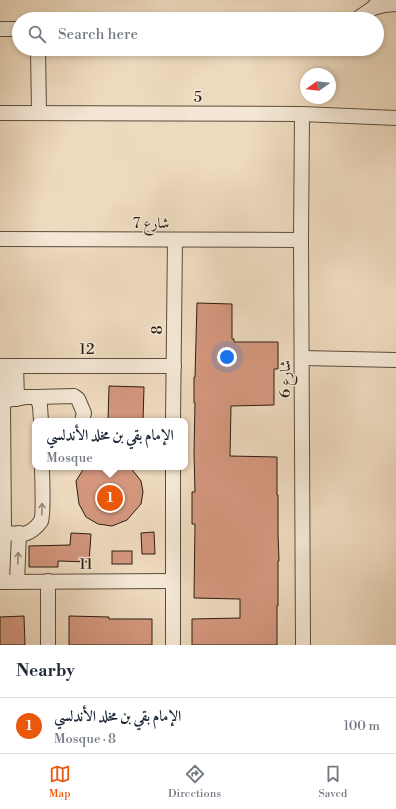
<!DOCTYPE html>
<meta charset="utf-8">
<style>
body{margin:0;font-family:"Libre Bodoni",Amiri,serif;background:#f2f2f3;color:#1f2937}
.compass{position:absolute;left:300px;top:68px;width:36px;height:36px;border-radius:50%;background:#fff;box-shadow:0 2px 6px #0003;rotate:255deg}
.you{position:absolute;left:227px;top:357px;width:14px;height:14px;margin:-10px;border:3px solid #fff;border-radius:50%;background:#1a73e8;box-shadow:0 0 0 6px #1a73e833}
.badge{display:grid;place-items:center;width:26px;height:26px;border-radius:50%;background:#ea580c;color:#fff;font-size:13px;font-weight:700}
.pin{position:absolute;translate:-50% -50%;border:2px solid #fff;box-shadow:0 1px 4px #0006}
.popup{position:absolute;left:32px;top:418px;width:156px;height:52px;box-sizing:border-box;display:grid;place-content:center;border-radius:8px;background:#fff;filter:drop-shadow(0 1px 3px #0005);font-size:13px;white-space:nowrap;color:#747a83}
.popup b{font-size:15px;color:#1f2937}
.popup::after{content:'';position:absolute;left:50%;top:100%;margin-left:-8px;border:8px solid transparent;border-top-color:#fff}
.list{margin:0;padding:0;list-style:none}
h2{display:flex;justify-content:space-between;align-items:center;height:52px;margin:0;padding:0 16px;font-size:17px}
h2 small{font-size:13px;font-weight:400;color:#747a83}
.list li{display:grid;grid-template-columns:26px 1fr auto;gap:12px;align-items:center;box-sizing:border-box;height:56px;padding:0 16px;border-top:1px solid #e0e1e3}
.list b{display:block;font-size:15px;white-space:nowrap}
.list p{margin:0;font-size:13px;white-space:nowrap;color:#747a83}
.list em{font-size:13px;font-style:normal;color:#747a83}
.icon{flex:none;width:22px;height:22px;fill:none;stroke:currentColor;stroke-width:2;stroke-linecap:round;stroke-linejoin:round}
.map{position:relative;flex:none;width:396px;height:645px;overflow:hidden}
.search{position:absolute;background:#fff;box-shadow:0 2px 6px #0003;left:12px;right:12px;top:12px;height:44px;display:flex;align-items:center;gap:10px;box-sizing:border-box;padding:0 14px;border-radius:22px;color:#747a83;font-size:15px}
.sheet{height:108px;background:#fff}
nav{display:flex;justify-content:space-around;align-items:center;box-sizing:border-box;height:56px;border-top:1px solid #e0e1e3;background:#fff;font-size:11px;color:#747a83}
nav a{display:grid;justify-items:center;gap:2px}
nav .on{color:#ea580c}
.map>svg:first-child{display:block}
.building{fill:#d4977e;stroke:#2b1e10}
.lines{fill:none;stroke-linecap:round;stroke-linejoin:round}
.minor-casing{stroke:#5c4d3c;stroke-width:16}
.minor{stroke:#f4e7d5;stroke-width:14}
.oneway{stroke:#9a8d7c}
.labels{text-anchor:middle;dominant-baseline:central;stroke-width:3;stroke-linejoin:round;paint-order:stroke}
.street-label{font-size:15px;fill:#2b1e10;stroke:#f4e7d5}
</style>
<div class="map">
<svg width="396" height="645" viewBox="0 0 396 645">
<rect width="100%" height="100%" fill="#eedabe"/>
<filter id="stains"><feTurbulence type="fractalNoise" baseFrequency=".005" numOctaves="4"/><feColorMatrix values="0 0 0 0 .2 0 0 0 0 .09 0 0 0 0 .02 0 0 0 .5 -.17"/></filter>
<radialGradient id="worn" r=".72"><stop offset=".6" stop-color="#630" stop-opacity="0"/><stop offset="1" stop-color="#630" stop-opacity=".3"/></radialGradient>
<!-- building -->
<g class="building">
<path d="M197,303L232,304V339H234V342H278V369H274V405L231,406L230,456L277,457V495H278V534L279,561H278V606H277V645H192V619L240,618V599L194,598L195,524H192V492H195L194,453L195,403H194V377H195Z"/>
<path d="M109,386L144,387L143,421H108Z"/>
<path d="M87,467H130L141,481L143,492L141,504L127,520L112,526L98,524L86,517L79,504L76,481L84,468Z"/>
<path d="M154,532L155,554H142L141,533Z"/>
<path d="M71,533L91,534L89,562L58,561V567H29V546L70,545Z"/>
<rect x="112" y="551" width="20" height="13"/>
<path d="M24,616L25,645H0V617Z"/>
<path d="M69,616L109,617V619H152V645H69Z"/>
</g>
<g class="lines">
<!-- minor casing -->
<g class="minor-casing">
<g id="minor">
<path d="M373,8L384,5L396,4"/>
<path d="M357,19L373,8L380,0"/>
<path d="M0,29H19"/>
<path d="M38,49L39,113"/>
<path d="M0,113L302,114L396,118"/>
<path d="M302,114L301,240L303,645"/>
<path d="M0,239L301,240"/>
<path d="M302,358L396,360"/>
<path d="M0,366H174"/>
<path d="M16,366L17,399"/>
<path d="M37,397L74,396L78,399L84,413L82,421"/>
<path d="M6,400L26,397H37L40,406L41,421"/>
<path d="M173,421L175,240"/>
<path d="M4,533C10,533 17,534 23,534C30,533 37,527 41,521C44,514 42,477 42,467"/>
<path d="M0,582L172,581"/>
<path d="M2,582L4,533L3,405L6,400L5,366"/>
<path d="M17,582L19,533"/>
<path d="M48,645V581"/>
<path d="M173,645V467"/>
</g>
</g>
<!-- minor -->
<use href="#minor" class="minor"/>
</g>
<!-- one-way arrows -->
<defs><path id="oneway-shaft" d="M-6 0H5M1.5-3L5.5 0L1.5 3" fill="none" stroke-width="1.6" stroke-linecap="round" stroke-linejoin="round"/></defs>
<g class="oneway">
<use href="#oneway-shaft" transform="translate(42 509) rotate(-88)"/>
<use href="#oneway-shaft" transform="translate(18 558) rotate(-88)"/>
</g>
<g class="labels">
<!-- street labels -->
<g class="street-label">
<text x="198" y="97">5</text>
<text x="151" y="223">شارع 7</text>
<text transform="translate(157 330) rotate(-90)">8</text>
<text x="87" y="349">12</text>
<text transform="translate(285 379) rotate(-90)">شارع 6</text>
<text x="86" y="564">11</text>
</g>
</g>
<rect width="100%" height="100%" filter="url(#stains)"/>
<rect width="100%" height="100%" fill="url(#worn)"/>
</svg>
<svg class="compass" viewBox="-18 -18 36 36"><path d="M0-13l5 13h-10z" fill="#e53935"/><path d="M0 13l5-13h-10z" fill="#747a83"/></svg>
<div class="you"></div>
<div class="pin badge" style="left:110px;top:498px">1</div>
<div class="popup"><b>الإمام بقي بن مخلد الأندلسي</b>Mosque</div>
<div class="search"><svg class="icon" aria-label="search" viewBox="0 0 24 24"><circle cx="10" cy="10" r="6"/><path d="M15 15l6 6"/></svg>Search here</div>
</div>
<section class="sheet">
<h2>Nearby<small></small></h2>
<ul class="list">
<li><span class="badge">1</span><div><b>الإمام بقي بن مخلد الأندلسي</b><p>Mosque · 8</p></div><em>100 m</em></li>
</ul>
</section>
<nav>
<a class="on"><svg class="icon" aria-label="map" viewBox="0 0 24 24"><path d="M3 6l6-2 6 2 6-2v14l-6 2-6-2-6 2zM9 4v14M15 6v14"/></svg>Map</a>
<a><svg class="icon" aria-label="directions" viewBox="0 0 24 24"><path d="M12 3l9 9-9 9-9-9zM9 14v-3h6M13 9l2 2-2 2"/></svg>Directions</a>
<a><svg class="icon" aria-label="saved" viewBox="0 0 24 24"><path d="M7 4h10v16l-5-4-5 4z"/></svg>Saved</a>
</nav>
